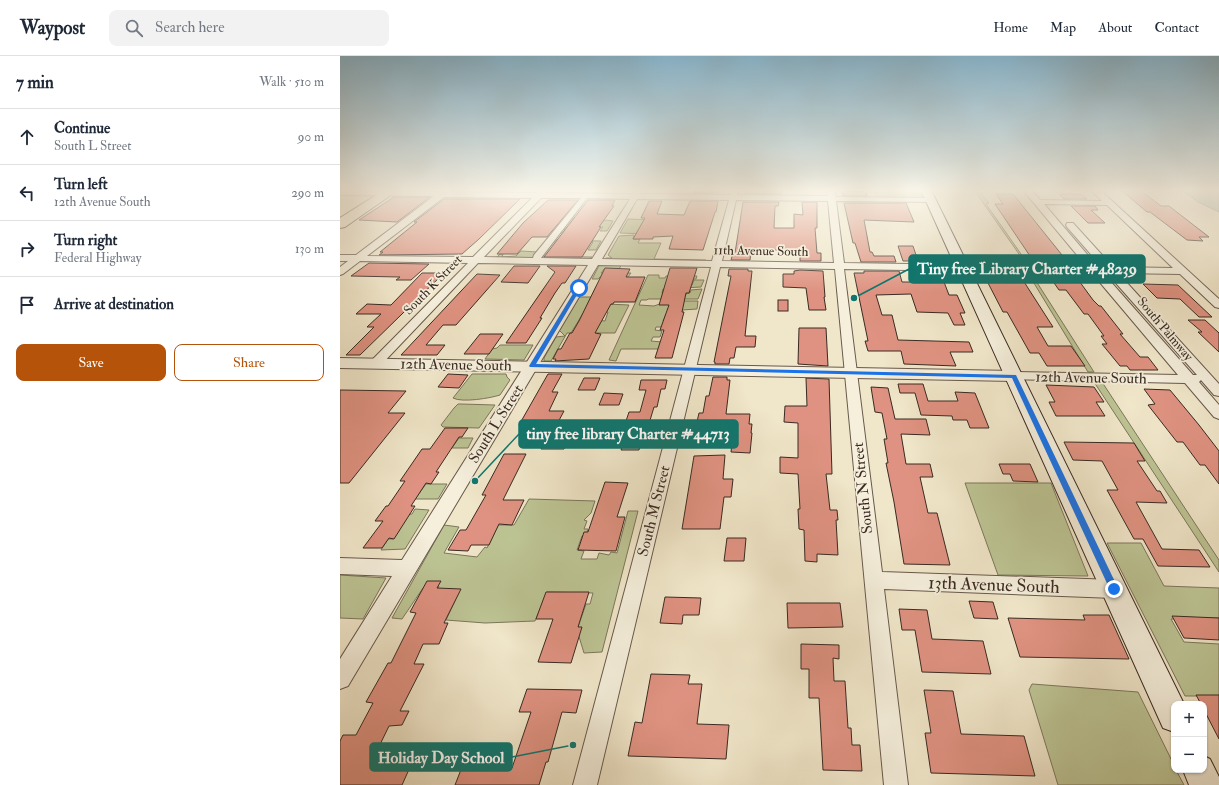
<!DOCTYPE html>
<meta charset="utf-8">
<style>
body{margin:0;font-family:"IM FELL Double Pica",serif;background:#f2f2f3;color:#1f2937}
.controls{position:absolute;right:12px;bottom:12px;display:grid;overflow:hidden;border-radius:8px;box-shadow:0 1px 3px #0004}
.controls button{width:36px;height:36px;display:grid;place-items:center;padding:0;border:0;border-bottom:1px solid #e0e1e3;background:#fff;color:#1f2937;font:20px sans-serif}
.stop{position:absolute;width:12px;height:12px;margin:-9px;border:3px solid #1a73e8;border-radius:50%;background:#fff}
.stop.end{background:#1a73e8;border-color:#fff;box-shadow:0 1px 4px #0008}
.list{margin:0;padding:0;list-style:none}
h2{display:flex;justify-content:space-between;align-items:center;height:52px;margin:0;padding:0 16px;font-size:17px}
h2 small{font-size:13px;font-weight:400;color:#747a83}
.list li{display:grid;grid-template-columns:26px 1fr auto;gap:12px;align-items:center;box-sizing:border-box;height:56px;padding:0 16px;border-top:1px solid #e0e1e3}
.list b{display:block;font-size:15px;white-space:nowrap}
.list p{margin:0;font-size:13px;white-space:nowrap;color:#747a83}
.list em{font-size:13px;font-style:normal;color:#747a83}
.actions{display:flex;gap:8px;padding:12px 16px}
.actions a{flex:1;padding:9px 0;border:1px solid #b45309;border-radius:8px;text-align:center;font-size:14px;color:#b45309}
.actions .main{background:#b45309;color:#fff}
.icon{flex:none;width:22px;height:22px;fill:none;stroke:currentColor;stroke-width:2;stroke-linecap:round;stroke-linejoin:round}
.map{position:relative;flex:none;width:879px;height:729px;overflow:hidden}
header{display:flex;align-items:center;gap:24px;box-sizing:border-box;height:56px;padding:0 20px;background:#fff;border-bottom:1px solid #e0e1e3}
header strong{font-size:19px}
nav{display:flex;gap:22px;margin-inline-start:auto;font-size:14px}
.search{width:280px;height:36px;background:#f2f2f3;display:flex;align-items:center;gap:10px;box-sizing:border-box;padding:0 14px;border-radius:8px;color:#747a83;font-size:15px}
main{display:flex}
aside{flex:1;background:#fff}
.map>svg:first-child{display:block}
.green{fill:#bdc494;stroke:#7c775b}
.water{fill:#9bc0b2;stroke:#748478}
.building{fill:#df9281;stroke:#3a2a22}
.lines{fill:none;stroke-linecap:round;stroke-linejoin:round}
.minor-casing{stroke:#68594c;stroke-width:2}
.tertiary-casing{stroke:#68594c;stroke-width:2}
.secondary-casing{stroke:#3a2a22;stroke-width:2}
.primary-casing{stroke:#3a2a22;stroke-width:2}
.minor{fill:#f5efdc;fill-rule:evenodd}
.tertiary{fill:#f5efdc;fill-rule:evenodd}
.secondary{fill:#f5efdc;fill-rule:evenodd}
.primary{fill:#f0e6c9;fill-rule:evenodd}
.route{fill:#1a73e8}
.labels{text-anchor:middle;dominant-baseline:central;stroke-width:3.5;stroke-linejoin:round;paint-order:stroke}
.far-street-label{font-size:13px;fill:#3a2a22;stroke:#f5efdc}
.street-label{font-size:15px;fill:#3a2a22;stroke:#f5efdc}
.near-street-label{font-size:18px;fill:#3a2a22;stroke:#f5efdc}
.leader{fill:none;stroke:#0f766e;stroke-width:1.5}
.callout-dot{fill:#0f766e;stroke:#f5efdc;stroke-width:1.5}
.callout{fill:#0f766e;stroke:#0f766e;stroke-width:1.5}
.callout-label{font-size:16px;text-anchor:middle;font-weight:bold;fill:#fff}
</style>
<header>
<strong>Waypost</strong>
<div class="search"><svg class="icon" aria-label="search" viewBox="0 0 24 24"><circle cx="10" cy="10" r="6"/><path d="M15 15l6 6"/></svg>Search here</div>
<nav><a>Home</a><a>Map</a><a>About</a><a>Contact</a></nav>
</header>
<main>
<aside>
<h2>7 min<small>Walk · 510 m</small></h2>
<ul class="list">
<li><svg class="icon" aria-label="ahead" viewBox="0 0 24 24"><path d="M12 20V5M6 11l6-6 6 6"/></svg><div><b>Continue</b><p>South L Street</p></div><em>90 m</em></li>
<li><svg class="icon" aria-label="left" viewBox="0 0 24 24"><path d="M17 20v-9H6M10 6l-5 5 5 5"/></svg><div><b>Turn left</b><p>12th Avenue South</p></div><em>290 m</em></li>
<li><svg class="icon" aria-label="right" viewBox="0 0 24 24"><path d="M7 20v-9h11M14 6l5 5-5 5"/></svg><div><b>Turn right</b><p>Federal Highway</p></div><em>130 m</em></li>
<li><svg class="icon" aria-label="arrive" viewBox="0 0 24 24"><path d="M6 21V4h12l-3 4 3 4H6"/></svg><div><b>Arrive at destination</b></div></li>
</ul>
<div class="actions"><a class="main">Save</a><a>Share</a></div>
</aside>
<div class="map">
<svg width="879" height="729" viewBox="0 0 879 729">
<rect width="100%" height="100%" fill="#f0e6c9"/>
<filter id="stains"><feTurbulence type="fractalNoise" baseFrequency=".005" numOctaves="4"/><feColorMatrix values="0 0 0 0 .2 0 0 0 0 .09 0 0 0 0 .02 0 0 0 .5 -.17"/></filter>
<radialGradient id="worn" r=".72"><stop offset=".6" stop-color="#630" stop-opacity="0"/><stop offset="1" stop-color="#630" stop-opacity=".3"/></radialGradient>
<!-- green -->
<g class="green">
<path d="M535,134H579L582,142H537Z"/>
<path d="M634,134H639L649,147L646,148L688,208H686Z"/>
<path d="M239,148H243L232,162H246L262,166L266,164L273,165L267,175H260L263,171L225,172L224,174H227L228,177H219L213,184L261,185L256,194H248L253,186H214L202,200L252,201L249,203L156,202L160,198H163L162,201L176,200L181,195L198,196Z"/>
<path d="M288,163L314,164L307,178L280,177Z"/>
<path d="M294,179L293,183H300L298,187H321L314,203L366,204V206L264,205L266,202H272L268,199L279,180Z"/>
<path d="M260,208H282L279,213H264L261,217H291L288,221H260L258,223H252Z"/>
<path d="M686,214H689L754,316H748Z"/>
<path d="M308,219H319V222H325L326,220H357L356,223H332L330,228L352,229L354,224H364L361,231L323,233L322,237L345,240L346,239V237H350L351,234L362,233L358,243H308L307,244H301L299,249L314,250L328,245H358L357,253L342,254L331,258H326L323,265H326L325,271H316L315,274L322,275L320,281H313L311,285L322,286L320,293H281L276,305L269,304Z"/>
<path d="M236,241H251L249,245L266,248L289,249L275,277H247L254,264L265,265L268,256L245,254L231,277H227L211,305H204V302L216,281L225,280L218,273Z"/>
<path d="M160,289H193L184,304L145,303L152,293L157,292Z"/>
<path d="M132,318H166L167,321L170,324L160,339C151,342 122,347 113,342Z"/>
<path d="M754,326H762L879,504V516Z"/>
<path d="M118,348H121L155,349L139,372L103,371L101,369L114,352Z"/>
<path d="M119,382H133L128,392H112Z"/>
<path d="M625,427H711L748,520L658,519Z"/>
<path d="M86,428H107L98,443H75Z"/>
<path d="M189,443L255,445L251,457L244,464L247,465L244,473H248L246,479L242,480L237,494L244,495L241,503H257L259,497L269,499L271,496L277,497L288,455H298L262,596L244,597L237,574L246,548H250L253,537L207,536L195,565L145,567L106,564L119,536L97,534L99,530L83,532L62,563L52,562L104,469L119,471L104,497L137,501L145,491L147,492L158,469H174Z"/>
<path d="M75,453L89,454L65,493L41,494L48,483H53L66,459L72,458Z"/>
<path d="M767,487H801L824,530L879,532V562L831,563L844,586L879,588V640H845Z"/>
<path d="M0,519L46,522L23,563L0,562Z"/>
<path d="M692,628L798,636L834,709V714H836L844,729H718L689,634Z"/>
</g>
<!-- water -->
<path class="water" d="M842,134H879V156L858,146Z"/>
<!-- building -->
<g class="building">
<path d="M380,134L379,137H353L354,135Z"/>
<path d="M405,134L420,135H442L441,138H405Z"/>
<path d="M781,134H800L821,150H829L869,181H859L863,185L847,184L810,156H807Z"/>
<path d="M502,135L526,136L527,140H503Z"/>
<path d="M656,138H673L722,199H719L727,209H696L655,148H663Z"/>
<path d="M719,138H741L747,143H724Z"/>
<path d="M54,141H90L57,166L19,164Z"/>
<path d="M104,143H180L139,183L122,198L39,199L43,196H40L77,166H74Z"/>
<path d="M208,144H238L207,181H192L177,198H157L183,167Z"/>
<path d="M248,144H275L272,150H274L259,171H261L242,201H204Z"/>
<path d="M309,145H322L317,158L344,159L350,145H378L376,156H375L363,194L329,193L333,180L313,181V183H293L305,162H301Z"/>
<path d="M403,146H439L438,150H435L434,172H454V158L463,159L462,146H477V172H475L477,197H481V205H460V194H432V196H411L410,204H391L393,197H395Z"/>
<path d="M504,147H566L574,166L524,164L530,196H532L534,200H554L556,206H521L515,187H513Z"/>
<path d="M731,150H755L758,154H751L765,167H748Z"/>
<path d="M558,190H573L578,205H563Z"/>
<path d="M29,207L89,208L71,224H56L60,221L11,220Z"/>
<path d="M174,210H200L188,227L161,226Z"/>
<path d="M207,210H236L225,227H222L215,237L200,262H202L186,287H166L215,216Z"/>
<path d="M265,212L290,213L286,221H305L295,246H274L273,248H271L255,277L261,278L249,303L215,305L216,303H213L218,293H221L230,277H232L239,265Z"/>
<path d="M330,212H357L349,237H346L342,256H344L332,302H315L324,274H320L329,249H319Z"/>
<path d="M389,213H408V215H412L405,280H416L415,291H396L394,302H390L389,308H375V306H374L391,220H388Z"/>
<path d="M460,214L483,215L485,241H484L486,254H469L466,232L443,231V218H454V215Z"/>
<path d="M524,215H559L562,226H584L581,218H593L596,226H604L609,239H617L625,257H620L625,269H614L608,257L577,256L571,238L536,239L542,259H552L558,284L629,286L633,296H610L616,310L564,308L561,295H528L525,285H528L514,217H524Z"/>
<path d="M82,217H104L20,299H6L34,271H27L41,258H16L27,248L51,249Z"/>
<path d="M647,217L679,218L713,271H697L708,290H731L745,310H707L699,297H690L667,256H663L647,225L651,226Z"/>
<path d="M137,218L160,219L116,269H103L86,289H105L97,299H61Z"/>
<path d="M702,218H734L753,244L759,250H761L783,278H780L800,301H808L818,314H790L787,310H780L762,288H767L761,280H764L748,258H744L726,234H719L712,224H706Z"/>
<path d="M803,228L838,229L872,261H859L840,243L817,242Z"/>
<rect x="438" y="244" width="10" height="11"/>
<path d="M848,264H865L879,277V296L858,276H862Z"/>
<path d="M459,272H486L488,310L458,308Z"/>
<path d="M140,278H163L149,298H124Z"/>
<path d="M108,318L128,319L119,332L98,331Z"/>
<path d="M208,318H222L212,336H218L209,355H224L216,370L179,369Z"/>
<path d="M373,321H387V324H390L386,358H410L409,368H412L411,377H412L410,397L391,396L394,371L356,370L359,357H363L366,340H369Z"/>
<path d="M244,322H260L255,334H238Z"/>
<path d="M466,322L489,323L492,418H486L490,454H497L498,464H496L498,499L477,498V506L465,505L464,474L459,473L458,453H460L458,418L440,417V401L458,402V367L444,366L445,350H467Z"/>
<path d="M301,324H327L325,333H321L317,351H314L308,371H305L299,394H281L289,371H284L289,356H300L306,334H299Z"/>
<path d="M558,328H583L588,345H618L615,336L635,337L649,372H630L627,364H613L612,360L581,359L575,337H560Z"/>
<path d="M706,329L754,331L764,346H756L765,360H716L709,346H715Z"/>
<path d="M531,331L548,332L555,363H586L590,379L561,378L566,408H590L593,421H580L588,457H597L610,509L564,508L554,446L546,407H548L544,383H547L542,357L535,356Z"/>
<path d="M804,333L830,334L859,369L879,395V428L865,409H860L843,386H837L808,349L815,348Z"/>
<path d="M0,334L66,335L48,357H65L9,427H0Z"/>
<path d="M264,337L283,338L279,349H259Z"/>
<path d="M105,372H128L122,381H119L96,416H99L91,428L86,427L71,450H75L54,483L49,482L42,492H23L43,465H35L46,450H48L65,425H60L82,393H90Z"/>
<path d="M209,374H232L224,393H201Z"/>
<path d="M724,386L794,387L805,405H797L817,435H820L827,447L796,446L822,493L859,494L870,511L818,510L803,483H794L767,434H778L762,405L733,404Z"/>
<path d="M164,398H186L163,444H184L172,469L159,468L149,489H131L128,495L108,494L120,474H126L146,439H142Z"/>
<path d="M385,399L383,423H393L391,441H384L380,473H342L354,400Z"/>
<path d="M659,408H690L698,426L673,425L670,418H663Z"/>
<path d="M265,426L288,427L277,461H285L276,495L238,494L244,476H248Z"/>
<path d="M387,482H406L404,505H384Z"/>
<path d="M87,525H101L97,532L121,533L104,567H108L99,588H83L74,608H84L60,655H69L62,669L49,670L31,707L71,709L62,729H0V685L3,679H16L33,647L26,646L48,607H51L76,557L70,556Z"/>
<path d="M206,536H249L238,571H242L231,607L198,606L213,563H196Z"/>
<path d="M325,541L361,542L359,559H343L342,568L320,567Z"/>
<path d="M629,545L653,546L658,563L634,562Z"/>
<path d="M447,547H500L503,571L448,572Z"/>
<path d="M559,553L587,554L592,583L643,585L651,618L582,616L575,574H562Z"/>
<path d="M743,559H769L789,603L680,601L668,562L745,564Z"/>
<path d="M832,560L879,562V584L844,582Z"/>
<path d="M461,588L499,589V603L493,602L494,625H505L508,672H511L512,689H520L522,715L483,714L479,642H469V613H461Z"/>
<path d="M311,618L350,619L348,628H362L357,668L389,669L386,703L288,700L295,666L302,667Z"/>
<path d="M187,633L242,634L236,657L222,656L208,706H206L199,729H115L122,711L172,712L191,656H179Z"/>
<path d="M584,634L613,635L621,678L684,680L695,720L591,717L585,677H591Z"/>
<path d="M856,639H879V683L864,654V648H861Z"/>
</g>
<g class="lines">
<!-- minor casing -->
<g class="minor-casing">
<path id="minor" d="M102,134H108L109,136L197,137L199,134H204L205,137L293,138L295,134H303L300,138L390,139L391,134H399L397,139L488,140L487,134H495L496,141L591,142L595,144L594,146L496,145L504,207L747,211L683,134H691L700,144L762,145L751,134H760L879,243V252L875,251L840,218L778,217L879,328V340L874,339L861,324L859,326L879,349V363L874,361L845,327L669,323L668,320L669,317L674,316L838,319L752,217L504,213L542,516L774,524L781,527L783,533L781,539L774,542L544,533L568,729H544L495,213L380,211L257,729H233L371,211L258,209L8,630L0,633V603L52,520L0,518V502L62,504L248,209L138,207L39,311H31L29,308L31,305L128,207L20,205L3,218L0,219V211L8,205H0V199H16L94,140L0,139V135L100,136ZM104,141L192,142L133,201L27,200ZM201,142H241L194,199L193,202L144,201ZM247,142L290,143L252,203L201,202ZM297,143L389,144L372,205L262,203ZM396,144L488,145L494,207L382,205ZM704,148L767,149L833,212L773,211L733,167H727L726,169L727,171L762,211H758ZM763,217H767L857,319H853Z"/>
</g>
<!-- tertiary casing -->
<g class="tertiary-casing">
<path id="tertiary" d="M0,302L674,315L679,316L682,320L679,324L674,325L0,312Z"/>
</g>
<!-- secondary casing -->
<g class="secondary-casing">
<g id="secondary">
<path d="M581,134H591L844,648H834V676L823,672Z"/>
<path d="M864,700L870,703L879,721V729H849L843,714H864Z"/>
</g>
</g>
<!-- primary casing -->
<g class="primary-casing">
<path id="primary" d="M44,134H58L5,171L0,172V162Z"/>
</g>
<!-- minor -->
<use href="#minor" class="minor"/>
<!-- tertiary -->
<use href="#tertiary" class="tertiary"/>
<!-- secondary -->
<use href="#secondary" class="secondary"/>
<!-- primary -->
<use href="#primary" class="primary"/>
</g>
<!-- sky -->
<linearGradient id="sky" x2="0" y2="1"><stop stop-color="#89b9d2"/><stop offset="0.57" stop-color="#f8f4e7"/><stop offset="1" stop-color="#f8f4e7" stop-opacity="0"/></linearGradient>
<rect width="879" height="236" fill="url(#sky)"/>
<!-- route -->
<path class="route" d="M237,231L241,232L196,308L676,319L777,530L778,533L777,536L774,537L771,536L672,322L190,311L189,310Z"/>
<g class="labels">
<!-- far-street labels -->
<g class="far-street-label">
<text transform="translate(421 195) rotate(1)">11th Avenue South</text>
<text transform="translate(93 229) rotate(-46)">South K Street</text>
<text transform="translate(825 273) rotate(50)">South Palmway</text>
</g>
<!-- street labels -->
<g class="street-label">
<text transform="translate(116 309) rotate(1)">12th Avenue South</text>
<text transform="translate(751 322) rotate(1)">12th Avenue South</text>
<text transform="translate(156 368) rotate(-58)">South L Street</text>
<text transform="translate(523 432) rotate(-96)">South N Street</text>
<text transform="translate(314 455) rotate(-76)">South M Street</text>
</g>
<!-- near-street labels -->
<g class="near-street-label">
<text transform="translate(654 529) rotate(2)">13th Avenue South</text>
</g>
</g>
<!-- callouts -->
<path class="leader" d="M514 242L569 213M135 425L179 378M233 689L172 701"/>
<g class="callout-dot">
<circle cx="514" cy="242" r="4"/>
<circle cx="135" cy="425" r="4"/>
<circle cx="233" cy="689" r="4"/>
</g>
<g class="callout">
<rect x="569" y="199" width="236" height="28" rx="4"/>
<rect x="179" y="364" width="219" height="28" rx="4"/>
<rect x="30" y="687" width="142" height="28" rx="4"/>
</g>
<g class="callout-label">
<text x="687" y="218">Tiny free Library Charter #48239</text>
<text x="288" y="383">tiny free library Charter #44713</text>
<text x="101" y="707">Holiday Day School</text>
</g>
<rect width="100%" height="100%" filter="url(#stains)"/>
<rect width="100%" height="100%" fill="url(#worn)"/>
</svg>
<div class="controls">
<button>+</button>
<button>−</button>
</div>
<div class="stop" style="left:239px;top:232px"></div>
<div class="stop end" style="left:774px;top:533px"></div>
</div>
</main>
